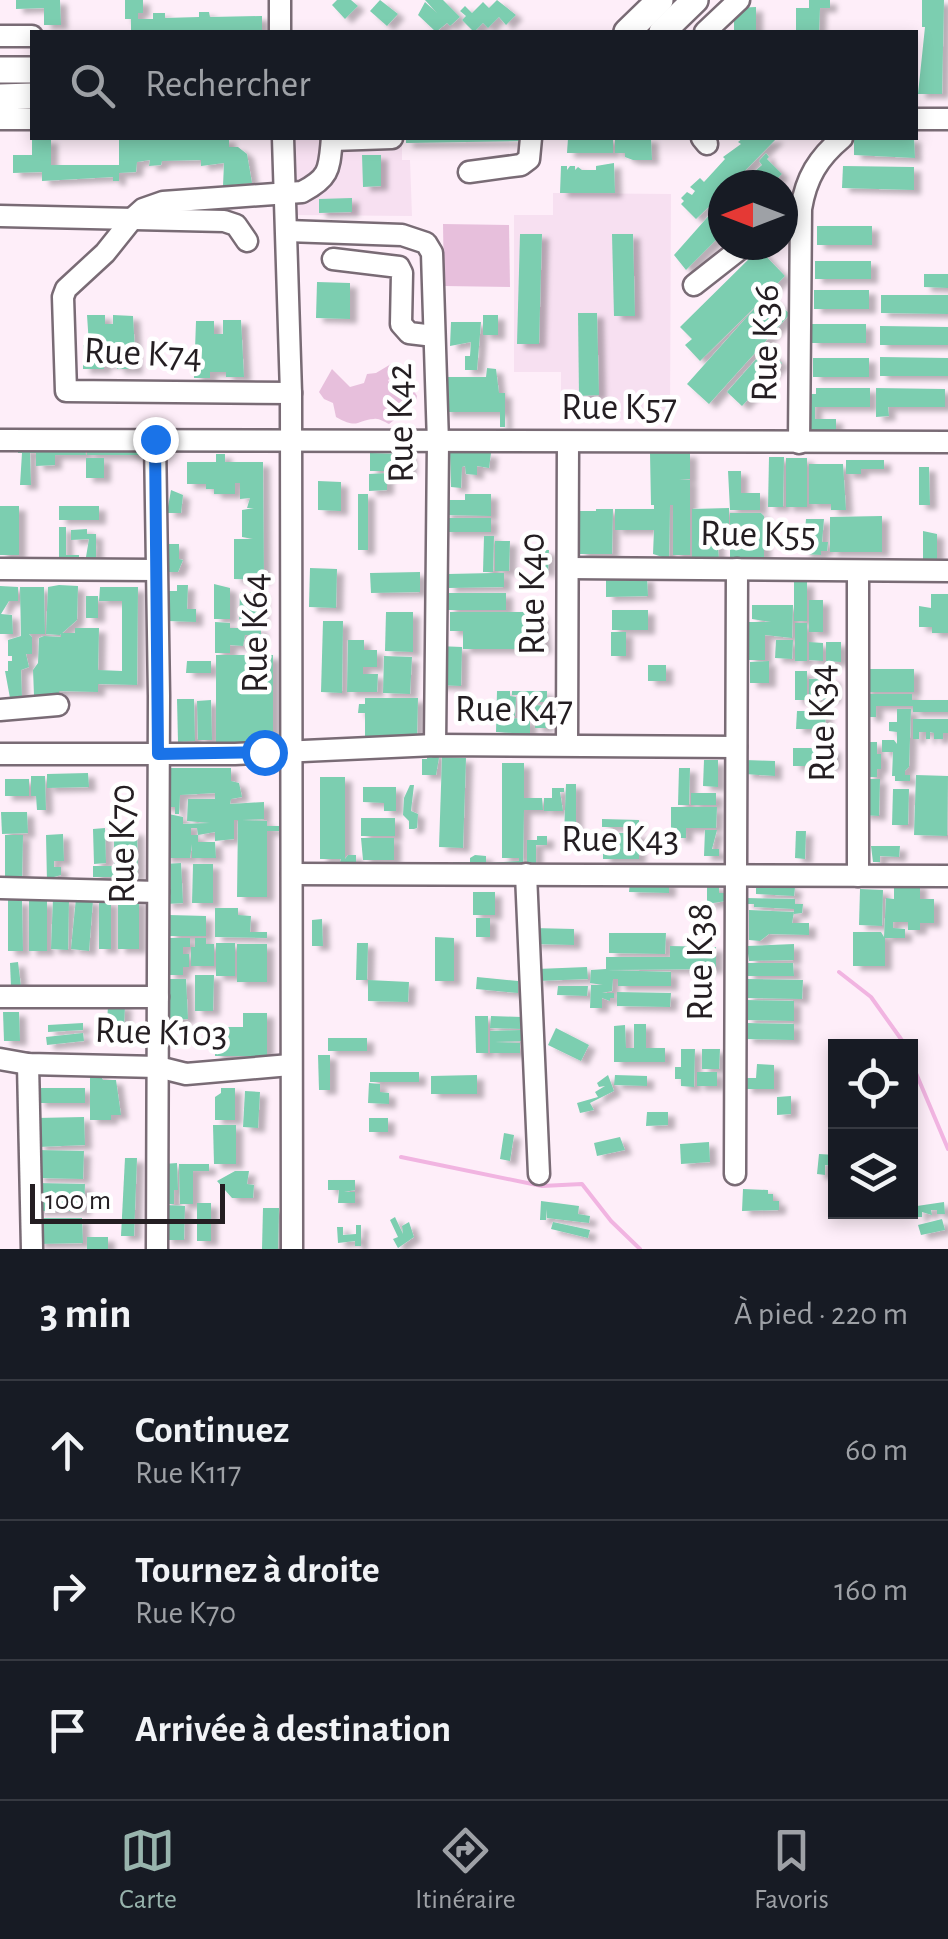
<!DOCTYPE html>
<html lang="fr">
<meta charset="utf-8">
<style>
body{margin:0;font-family:"Alegreya Sans",sans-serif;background:#20242c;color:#f1f3f6}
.controls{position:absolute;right:30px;bottom:30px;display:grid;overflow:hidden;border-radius:0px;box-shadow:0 5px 15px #0003}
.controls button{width:90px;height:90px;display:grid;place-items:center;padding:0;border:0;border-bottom:2px solid #363941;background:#171b24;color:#f1f3f6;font:50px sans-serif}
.compass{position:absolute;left:708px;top:170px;width:90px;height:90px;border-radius:50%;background:#171b24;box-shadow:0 5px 15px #0003;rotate:270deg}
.scale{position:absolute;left:30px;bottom:25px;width:195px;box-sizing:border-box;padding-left:10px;border:5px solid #241e22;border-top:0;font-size:28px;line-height:35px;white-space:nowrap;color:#241e22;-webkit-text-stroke:8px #fff;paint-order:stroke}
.stop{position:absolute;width:30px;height:30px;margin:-22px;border:8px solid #1a73e8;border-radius:50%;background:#fff}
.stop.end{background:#1a73e8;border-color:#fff;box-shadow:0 2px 10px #0008}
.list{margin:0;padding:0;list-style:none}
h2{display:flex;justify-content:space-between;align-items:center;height:130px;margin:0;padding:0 40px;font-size:42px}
h2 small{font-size:32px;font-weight:400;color:#9ea1a6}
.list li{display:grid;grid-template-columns:65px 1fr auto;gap:30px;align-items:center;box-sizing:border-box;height:140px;padding:0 40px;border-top:2px solid #363941}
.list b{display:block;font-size:38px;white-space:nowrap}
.list p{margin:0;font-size:32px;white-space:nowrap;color:#9ea1a6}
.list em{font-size:32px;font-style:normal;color:#9ea1a6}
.icon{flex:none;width:55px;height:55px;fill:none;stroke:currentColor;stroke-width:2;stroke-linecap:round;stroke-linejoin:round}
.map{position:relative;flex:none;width:948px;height:1249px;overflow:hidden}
.search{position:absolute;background:#171b24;box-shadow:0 5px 15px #0003;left:30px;right:30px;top:30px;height:110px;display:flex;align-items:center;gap:25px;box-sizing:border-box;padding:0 35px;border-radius:0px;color:#9ea1a6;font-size:38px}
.sheet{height:550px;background:#171b24}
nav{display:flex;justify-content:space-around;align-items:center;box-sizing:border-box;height:140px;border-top:2px solid #363941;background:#171b24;font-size:28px;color:#9ea1a6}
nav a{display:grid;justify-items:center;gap:5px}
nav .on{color:#98b4ad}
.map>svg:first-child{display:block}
.built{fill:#f7e0f1}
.green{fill:#e7bfdc}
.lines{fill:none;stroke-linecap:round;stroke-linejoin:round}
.stream{stroke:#f1b4e1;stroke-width:4}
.building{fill:#7cceb0;filter:url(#shadow)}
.minor-casing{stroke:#796b75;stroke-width:25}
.major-casing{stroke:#796b75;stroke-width:30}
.minor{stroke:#fff;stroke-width:20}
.major{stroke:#fff;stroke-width:25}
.route{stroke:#1a73e8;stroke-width:12}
.labels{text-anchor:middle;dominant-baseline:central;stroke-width:9;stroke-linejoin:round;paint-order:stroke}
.street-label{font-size:38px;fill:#241e22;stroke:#fff}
</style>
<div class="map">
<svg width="948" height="1249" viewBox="0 0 948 1249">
<defs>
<filter id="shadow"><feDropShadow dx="7" dy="4.5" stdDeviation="2.5" flood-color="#0004"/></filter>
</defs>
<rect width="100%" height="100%" fill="#feeef9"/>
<!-- built -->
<g class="built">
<path d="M292,138H402V160H410L412,216L293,215Z"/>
<path d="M553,193L671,194L670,420H561V372H514V215H553Z"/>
</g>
<!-- green -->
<g class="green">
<path d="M443,224L509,225L510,287L444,286Z"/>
<path d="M391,364L404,365L403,371L388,380L395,394L403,395L414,391L417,396L415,404L389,424C384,422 379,418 374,419C356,420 359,430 336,417L333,403L324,399L319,392L332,369L350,387L364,383L367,374L376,373Z"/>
</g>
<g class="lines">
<!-- stream -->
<g class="stream">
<path d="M839,972L871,997L906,1046"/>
<path d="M910,1059L948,1149"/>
<path d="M401,1157L542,1186L582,1184L611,1221L640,1249"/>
</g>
</g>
<!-- building -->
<g class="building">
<path d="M16,0H60L61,25H44V8L16,9Z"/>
<path d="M125,0H143V13H138V19H153V13H165V18L199,17V12H209L210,17L262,16V30L131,32V19H125Z"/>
<path d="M337,0H351L358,6L345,19L332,5Z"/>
<path d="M380,0L398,14L387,26L370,11Z"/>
<path d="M425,0H443L460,17L450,26L447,23L436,32L418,15L425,2L437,13Z"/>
<path d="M497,0L516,15L506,25L499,17L488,28L483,23L474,32L462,20L466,16L460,11L465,6L472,13L483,2L489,8Z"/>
<path d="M809,0H830V8H820L819,32H796V8H809Z"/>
<path d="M922,0H944L942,94H918L925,27H922Z"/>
<path d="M756,7V32H734V8Z"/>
<path d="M119,138H229V147H238L247,154L252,183L223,186L224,163L201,166V160L162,161L161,165L149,166L150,160L137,162L136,172L119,173V181H113V177L42,181V172L13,173V155H32V139H51V165H119Z"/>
<path d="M406,138H523V141L406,143Z"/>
<path d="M568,138H613V153H567Z"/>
<path d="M615,138H651L652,160H633L625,157V153H615Z"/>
<path d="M743,138H777L731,185H723V233L686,270L674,255L720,203L716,200L696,219L681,204L684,201L681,198L687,192L692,195L695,191L690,187L700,178L704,182L725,159L723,157L741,144L738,142Z"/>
<path d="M854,138H914L915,158L854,155Z"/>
<path d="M766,153L769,157L767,159L782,174L771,185H739L762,165L759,161Z"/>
<path d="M362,155H381V186L363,187Z"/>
<path d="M614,163L615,193H560L561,166H567V170L570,166H575V170L578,167L582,170H596V166Z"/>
<path d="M843,166L914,167V190L842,188Z"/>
<path d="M352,198V212L319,213V199Z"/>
<rect x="817" y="226" width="55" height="19"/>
<path d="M520,234H542L539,344H517Z"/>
<path d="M612,234H633L635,316H614Z"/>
<path d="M759,249L785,276L767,294L790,314L709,404L687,384L762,300L700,361L685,345L692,339L680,327Z"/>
<rect x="815" y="261" width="56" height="18"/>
<path d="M924,274H948V288L924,287Z"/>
<path d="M317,282L350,283V319L316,318Z"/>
<rect x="814" y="290" width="55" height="19"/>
<path d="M881,295H948V314L881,313Z"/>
<path d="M578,313H597L599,395L579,396Z"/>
<path d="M87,315H105V324H113V315L133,316L136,369H117V364H104V369H83V345H89Z"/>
<rect x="483" y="315" width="15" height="20"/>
<path d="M223,320H241L244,377H226V372H210V378H194L196,321H214V334H223Z"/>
<path d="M451,322H481L477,370H465V356H470L471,342L450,346Z"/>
<rect x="811" y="324" width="55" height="19"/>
<path d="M880,326L948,327V345H880Z"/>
<path d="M766,348L782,363L742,406L727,392Z"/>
<path d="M880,357L948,358V376H880Z"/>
<rect x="813" y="358" width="56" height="19"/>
<path d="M487,368L496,369L499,393H505V427H500V412H444V377H486Z"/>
<path d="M816,388H870V407H815V419H836V433H807V394H816Z"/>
<path d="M876,388L945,389V407H888L889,416L876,417Z"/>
<path d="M85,446L86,455H55V465L36,466V453H30L31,485H20L22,453H18V447Z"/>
<rect x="87" y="446" width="58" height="9"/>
<path d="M656,448L665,449V453H690V479H679L690,480V555H673V505H670L669,559L653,554L654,530H615V509H654V505H651L650,453H656Z"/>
<path d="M450,451L491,453L489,468L477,466V475L466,474L465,466L462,467L461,488L451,487Z"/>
<path d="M370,453L410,454V471H370Z"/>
<path d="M216,454H225V462H263L264,580L234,579V539H253L242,537V510L254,508H247L250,498L240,499V483H235V494H214V489H206V484H187V462H216Z"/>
<path d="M769,457H784L783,507H768Z"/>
<rect x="86" y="458" width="18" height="20"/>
<rect x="786" y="458" width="21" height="49"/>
<path d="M846,460H884V469H861V474H846Z"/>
<path d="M809,464H843L846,510H831V504H809Z"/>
<path d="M919,467H929L930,505H919Z"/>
<path d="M728,471H741V493H760V510H730Z"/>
<path d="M387,473V490L369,491V474Z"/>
<path d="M318,481L341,482V511L318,510Z"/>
<path d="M171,490L183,495L181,513H167Z"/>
<rect x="358" y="494" width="10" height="56"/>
<path d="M465,494H491V516L444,515V500H465Z"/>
<rect x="0" y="506" width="19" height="49"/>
<rect x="59" y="506" width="40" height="14"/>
<path d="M729,508V527H723V538H717L719,559H692V509Z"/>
<path d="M596,509H613L612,554H579V511H596Z"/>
<path d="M730,513H761L764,516V558L730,557Z"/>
<path d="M882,516V552H830V517Z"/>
<rect x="444" y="518" width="47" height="14"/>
<path d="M806,519H824L822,542H828L827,551H821V555L803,554Z"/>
<path d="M59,527H66V555H79V563L59,559Z"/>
<path d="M87,529V534H96V562L85,563L89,539L71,540V530Z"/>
<path d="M923,531L937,534V559H923Z"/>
<path d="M484,536H494L493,572H483Z"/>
<path d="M495,541H510L509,571H495Z"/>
<path d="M162,544H179V559L183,560L178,572H162Z"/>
<path d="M533,550H549L548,573L532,568Z"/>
<path d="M310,568L337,569L336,608L309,607Z"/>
<path d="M420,572V592L371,593L370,573Z"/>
<path d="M493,573H504V587L448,588V574Z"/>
<path d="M647,577L648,596L606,597V578Z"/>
<rect x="794" y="582" width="13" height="39"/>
<path d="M214,584L230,588V619H214Z"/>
<path d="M59,585L78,586L77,620L60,635L46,634L48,587Z"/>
<path d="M177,585H188L187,609H196V622L168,621V591H177Z"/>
<path d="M0,586L18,587V601H9L1,614L12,615L13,634H0Z"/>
<path d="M20,587H44L45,634H29L32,637V654H26L29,667L21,670L22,698H10L5,671H8V661H12V656H8V640L21,636Z"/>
<path d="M100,587H138L137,685L98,684V692L59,691V697L34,696L33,670L38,663L39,638L44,636L61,637V633H75V628H99L98,670L122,671V601H99Z"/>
<path d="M240,592H262V622H239Z"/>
<rect x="448" y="593" width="58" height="17"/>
<path d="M931,594H948V633H932V627H919V606L931,608Z"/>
<rect x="86" y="596" width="12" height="22"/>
<rect x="809" y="600" width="14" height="32"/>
<path d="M752,605H793L792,638L765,635V660H748L749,622H771L752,619Z"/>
<rect x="612" y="610" width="36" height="20"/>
<path d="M386,612H413V652L385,651Z"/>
<path d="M450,612H541L545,649H463V631H450Z"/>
<path d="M323,621H343L342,693L321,692Z"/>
<path d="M215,622L230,623V628H261V635H245L243,646L230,645V653H215Z"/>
<rect x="795" y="623" width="12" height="38"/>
<rect x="611" y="632" width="15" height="24"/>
<path d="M348,640H364V650H377V667H363V674H378L377,692H347Z"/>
<path d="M776,640H793L792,659L775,658Z"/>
<path d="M809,642L823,643V661L809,660Z"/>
<path d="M826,642H841V662L826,661Z"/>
<path d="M437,646L462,647L461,686L437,685Z"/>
<rect x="216" y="655" width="57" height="88"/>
<path d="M384,656L412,657L410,694L383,693Z"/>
<path d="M187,661H211V673H186Z"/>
<path d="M769,661V683H750V662Z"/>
<rect x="648" y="665" width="18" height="16"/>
<path d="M864,669H914V692H863Z"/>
<rect x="795" y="671" width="12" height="29"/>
<path d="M834,678V699L809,700V679Z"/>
<path d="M497,691H510V696L516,697L515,716L509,718L530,719V734L496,732Z"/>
<path d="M512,691H547V702H528V708H519V695H512Z"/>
<path d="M864,694H912V700H948V712H913V706H876V717H868Z"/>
<path d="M365,698H418L417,736H365V713H358L359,704H365Z"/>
<path d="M177,699H194L195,741L178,742Z"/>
<path d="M211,700L212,740H198L197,701Z"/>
<path d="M535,705L547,706V728H535Z"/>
<path d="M897,709H911L909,767L905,771V775H910V781H895V776H892L893,752H882V740H894L897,744V732L889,731V722H897Z"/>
<path d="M797,711H826L825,729H796Z"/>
<path d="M913,719H948V733H943V739H934V733L930,732V739H926V732H919V739H913Z"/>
<path d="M868,742H877V754H881V769H877V777H867Z"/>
<rect x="793" y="748" width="41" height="18"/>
<path d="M427,752H440L436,775H422V759H427Z"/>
<path d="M442,757L466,758L463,848L439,847Z"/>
<path d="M704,760H718V787L703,786Z"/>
<path d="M745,760L775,761V776L745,774Z"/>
<path d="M502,763H524V798H542L543,810H524L523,865L453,872V862H470V858L475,855L486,856V863L519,861V858H502Z"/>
<path d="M161,768H231V781L239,783L242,797L231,799L230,804L264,802V819L242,820L267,821V826H283V831H267V897H237L238,820H234V839L215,841V832L198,835L197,828H191V835H198V842H215L216,858H192V844L190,858H164V813L183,817V824L210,823L187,821L188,799H215V793L180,795L179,814H175V807H163Z"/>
<path d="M679,768H690L689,805H678Z"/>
<path d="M88,773L89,787L47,788V774Z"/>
<path d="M916,775L948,776L947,836L914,835Z"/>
<path d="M31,776H45L46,810H37L36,796H31Z"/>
<path d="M320,777H345V859L348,855H356V866H339L341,859H320Z"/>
<rect x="5" y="779" width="24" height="17"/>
<path d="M862,779H880L879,816L862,815Z"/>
<path d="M566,784H576V835H564Z"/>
<path d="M410,785H414L411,811L418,814L417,828L414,829H409V821L403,815L404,798Z"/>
<path d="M363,787H396V811H384V803L363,802Z"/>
<path d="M552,788H564V792H560L563,811H544V798H552Z"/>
<path d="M893,789H909L908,825H892Z"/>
<rect x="691" y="793" width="25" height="12"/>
<path d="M671,807H717L716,828H686V838H677V828H671Z"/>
<path d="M1,812H27L28,833L2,834Z"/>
<rect x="361" y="818" width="34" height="18"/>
<path d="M602,819L639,820V827H602Z"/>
<path d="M105,828L106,863L94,864L93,829Z"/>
<path d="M705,830H717L712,849H719V856H704Z"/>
<path d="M114,831H137L138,877H93V866H114Z"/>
<path d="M796,831H806L805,859L795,858Z"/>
<rect x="603" y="833" width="36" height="26"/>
<path d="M63,834L64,861H54V867H61V875L54,877V882H47L46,835Z"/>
<path d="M5,835H23L22,880H5Z"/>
<path d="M537,836H547V845H536V866H527V840H537Z"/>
<path d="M361,838H394V860H363Z"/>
<path d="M871,846H900L899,857L880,856V862H873Z"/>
<path d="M181,863L183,903L166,904L164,864Z"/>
<path d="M193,864H213V903H192Z"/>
<path d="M763,877L788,883V887H795L794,896L756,894V888H763Z"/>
<path d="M630,881H669V893L629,892Z"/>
<path d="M894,884H920V899H934V923H920V930H908V922H893V928L905,929V938H885V966H853V932H881L884,937L886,898L894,899Z"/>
<path d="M707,885H719V893H726V901L707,904Z"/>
<path d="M860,889L883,890L882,926L859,925Z"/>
<rect x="473" y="892" width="22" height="23"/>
<path d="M53,898L69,899L68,950L51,949Z"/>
<path d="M76,898L93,900L89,951L71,949Z"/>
<path d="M746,898L795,899V904H803L802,913L794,914V909L754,907V904H746Z"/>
<rect x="118" y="899" width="21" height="50"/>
<path d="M8,900H22L23,951H8Z"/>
<path d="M99,900L111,901V949H99Z"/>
<rect x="29" y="901" width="18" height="50"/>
<path d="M215,908H238V915L251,916L250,932H267V938L215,937Z"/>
<path d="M749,910L794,912L792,923H809V935L769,934L760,941L749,940Z"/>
<path d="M169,915L206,916V936H169Z"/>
<rect x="476" y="918" width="14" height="19"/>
<path d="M322,919L323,946H312V920Z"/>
<path d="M533,928L574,929V945L533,944Z"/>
<path d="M609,933H666L665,954L609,953Z"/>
<path d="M435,937L454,938V981H435Z"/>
<path d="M168,938H190V947H183V954H189V967H183V975H168Z"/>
<path d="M195,938H206V944H214V966H191V947H195Z"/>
<rect x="216" y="943" width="19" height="33"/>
<path d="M357,943H368L367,980H356Z"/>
<rect x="237" y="944" width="30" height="38"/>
<path d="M794,944V960L749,961L747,946Z"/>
<path d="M670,946L716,947V969L608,970L671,972V986H618V979H613L612,991L602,993H614V998H610V1001L602,998V1008H590L591,985H603L590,983L591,970L606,969V957H670Z"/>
<path d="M18,962L21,987H11L10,963Z"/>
<path d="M746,963H793L794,976H747Z"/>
<path d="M587,967L588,979L537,981V969Z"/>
<path d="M195,975H214L213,1011H195Z"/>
<path d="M477,977L518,981V993L476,989Z"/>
<path d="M161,979H186L188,1019L162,1020Z"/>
<path d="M747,979L803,980L802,999L746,998Z"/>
<path d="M368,980L409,982L408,1002L368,1001Z"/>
<path d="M558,986H588L587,996L557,995Z"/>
<path d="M617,992L671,993L670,1007L617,1006Z"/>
<path d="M746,1000L794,1001V1021L746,1020Z"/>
<path d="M108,1004L125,1005L124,1028L107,1027Z"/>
<path d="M3,1012H19L20,1041H4Z"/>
<path d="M243,1013H267V1056H215V1039H221V1027H243Z"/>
<path d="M475,1016H488V1053H476Z"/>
<path d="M491,1016L522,1017V1029L490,1028Z"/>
<path d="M83,1023V1030L48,1032V1025Z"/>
<path d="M746,1023L794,1024V1040L746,1039Z"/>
<path d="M634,1024H646V1048H665V1062H614V1026L625,1025L626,1048H634Z"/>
<path d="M556,1028L589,1045L581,1061L548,1045Z"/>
<path d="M521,1030V1041L495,1042L520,1043V1053H490V1031Z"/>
<path d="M83,1033L84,1041L47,1045L46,1037Z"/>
<rect x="328" y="1038" width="39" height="13"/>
<path d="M681,1049H695L694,1087L681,1086V1079H675V1067H681Z"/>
<path d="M702,1049H720L719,1069H702Z"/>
<path d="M318,1055H330V1090H319Z"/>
<path d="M757,1064L774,1065V1089H745V1078H756Z"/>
<rect x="370" y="1072" width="49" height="10"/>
<rect x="697" y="1072" width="20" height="14"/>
<path d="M90,1074H100L103,1080H116L121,1115H111V1120H90Z"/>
<path d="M477,1075V1094H431V1076Z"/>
<path d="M608,1075L614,1091L590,1103L594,1110L580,1113L577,1103L598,1097L595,1092L605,1086L599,1087L597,1083Z"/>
<path d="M615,1075L647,1076V1086L614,1085Z"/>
<path d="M369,1083L380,1084V1092L389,1093V1104L368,1103Z"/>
<rect x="38" y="1088" width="47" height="15"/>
<path d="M221,1088H235V1120H215V1097L221,1093Z"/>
<path d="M245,1091L260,1092L258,1128L243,1127Z"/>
<path d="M791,1096V1114L777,1115V1097Z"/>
<path d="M647,1112H668V1125L646,1126Z"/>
<path d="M84,1117L85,1145L38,1147L37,1118Z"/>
<rect x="369" y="1118" width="19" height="14"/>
<path d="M213,1125H236V1164H214Z"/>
<path d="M504,1133L514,1135L510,1161L500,1159Z"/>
<path d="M620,1137L625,1150L597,1156L594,1143Z"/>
<path d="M709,1142L710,1162L681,1164L680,1144Z"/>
<path d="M37,1150L84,1151L83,1179L37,1178Z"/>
<path d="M819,1154L836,1155V1166L825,1165V1175L817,1174Z"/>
<path d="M125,1158H137L134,1236H121Z"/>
<path d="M177,1163L178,1190H174V1204H165L164,1164Z"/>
<path d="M179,1164H209V1171H193V1204H180Z"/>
<path d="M235,1171H249L247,1184L254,1185L253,1198H232L217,1181Z"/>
<path d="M328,1180H355V1190L344,1192H355V1203H338L339,1190H328Z"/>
<path d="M37,1183L85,1184L84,1211H36Z"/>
<path d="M743,1189L768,1190V1194H773V1201H779V1210L742,1211Z"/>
<path d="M541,1201L579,1206L578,1214L590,1216L589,1223L547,1218V1209L546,1220H540Z"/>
<path d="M944,1202L945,1214H937V1210H931L932,1215L922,1212V1217H918L917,1206Z"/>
<rect x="197" y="1203" width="14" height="38"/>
<path d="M166,1205L185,1206L184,1240H165Z"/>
<path d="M263,1208H279L278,1249H262Z"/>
<path d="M395,1217L403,1234L402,1226L409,1222L414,1237L398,1248L393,1239L398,1237L390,1220Z"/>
<path d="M37,1218H82L83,1243L37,1244Z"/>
<path d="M942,1219L945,1230L921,1235L918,1225Z"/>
<path d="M553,1222L590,1230L588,1238L551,1229Z"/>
<path d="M356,1225H361V1246H355V1241L338,1243L337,1227H343V1235L356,1234Z"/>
<rect x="87" y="1237" width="21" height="12"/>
</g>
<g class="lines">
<!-- minor casing -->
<g class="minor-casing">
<g id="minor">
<path d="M280,0V32"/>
<path d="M705,32L739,0"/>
<path d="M0,36H32"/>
<path d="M0,119H32"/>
<path d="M916,119H948"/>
<path d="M283,138L291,393L292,1249"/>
<path d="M702,138L707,144"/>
<path d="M332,140L392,138"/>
<path d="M469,172L521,165L529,159L531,138"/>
<path d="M0,216L224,221L236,225L247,241"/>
<path d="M287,231L402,235L426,243L432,253L438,443L435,745"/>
<path d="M333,259L399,267L402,273L401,324L409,333L434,336"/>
<path d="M694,285L745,245"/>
<path d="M291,393L66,391L63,297L66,289L105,253L133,218L143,209L163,202L302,192C331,177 329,168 332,138"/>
<path d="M155,439L159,696L157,1249"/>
<path d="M0,440L948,442"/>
<path d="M799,443L801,209C806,178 818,158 842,138"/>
<path d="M568,568L948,571"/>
<path d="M0,569L156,570"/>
<path d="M858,571V876"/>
<path d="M0,710L58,705"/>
<path d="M567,745L568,442"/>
<path d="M0,754H235L435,745L736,747"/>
<path d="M292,874L948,876"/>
<path d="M526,874L539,1174"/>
<path d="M0,888L158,892"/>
<path d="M0,997H158"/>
<path d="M0,1059L28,1064L158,1067L186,1074L290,1065"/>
<path d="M28,1064L32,1249"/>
<path d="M735,1174L737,569"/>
</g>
</g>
<!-- major casing -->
<g class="major-casing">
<g id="major">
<path d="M627,32L660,0"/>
<path d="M662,32L695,0"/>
<path d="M0,70H32"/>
<path d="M0,97L32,96"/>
</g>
</g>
<!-- minor -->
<use href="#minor" class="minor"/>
<!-- major -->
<use href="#major" class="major"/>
</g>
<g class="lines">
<!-- route -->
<path class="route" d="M155,439L158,754L264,752"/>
</g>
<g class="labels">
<!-- street labels -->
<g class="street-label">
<text transform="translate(766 343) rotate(-89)">Rue K36</text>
<text transform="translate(143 354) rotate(3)">Rue K74</text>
<text x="619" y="408">Rue K57</text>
<text transform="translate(401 423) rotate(-91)">Rue K42</text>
<text transform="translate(758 535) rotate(1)">Rue K55</text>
<text transform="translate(533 594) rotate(-90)">Rue K40</text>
<text transform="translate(256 633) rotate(-90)">Rue K64</text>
<text x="514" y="710">Rue K47</text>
<text transform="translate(823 723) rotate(-90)">Rue K34</text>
<text x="620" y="840">Rue K43</text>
<text transform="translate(123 844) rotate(-90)">Rue K70</text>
<text transform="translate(701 962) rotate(-90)">Rue K38</text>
<text transform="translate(161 1033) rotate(2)">Rue K103</text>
</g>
</g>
</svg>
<div class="controls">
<button><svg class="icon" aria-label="locate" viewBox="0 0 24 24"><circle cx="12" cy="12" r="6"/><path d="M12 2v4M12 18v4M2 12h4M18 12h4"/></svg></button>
<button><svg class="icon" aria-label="layers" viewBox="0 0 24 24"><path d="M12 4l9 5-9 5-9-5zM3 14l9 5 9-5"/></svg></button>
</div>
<svg class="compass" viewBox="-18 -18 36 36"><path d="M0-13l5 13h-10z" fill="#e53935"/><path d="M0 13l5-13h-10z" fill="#9ea1a6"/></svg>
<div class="scale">100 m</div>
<div class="stop" style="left:264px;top:752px"></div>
<div class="stop end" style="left:155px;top:439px"></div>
<div class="search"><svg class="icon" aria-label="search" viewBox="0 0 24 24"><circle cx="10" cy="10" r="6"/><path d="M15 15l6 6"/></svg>Rechercher</div>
</div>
<section class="sheet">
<h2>3 min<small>À pied · 220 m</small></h2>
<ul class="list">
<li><svg class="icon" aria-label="ahead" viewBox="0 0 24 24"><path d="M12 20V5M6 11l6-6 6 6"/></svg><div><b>Continuez</b><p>Rue K117</p></div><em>60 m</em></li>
<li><svg class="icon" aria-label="right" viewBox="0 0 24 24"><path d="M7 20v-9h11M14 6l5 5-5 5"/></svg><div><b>Tournez à droite</b><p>Rue K70</p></div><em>160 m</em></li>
<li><svg class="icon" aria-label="arrive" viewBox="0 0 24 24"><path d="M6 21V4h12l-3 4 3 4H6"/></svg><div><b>Arrivée à destination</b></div></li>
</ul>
</section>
<nav>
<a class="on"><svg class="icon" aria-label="map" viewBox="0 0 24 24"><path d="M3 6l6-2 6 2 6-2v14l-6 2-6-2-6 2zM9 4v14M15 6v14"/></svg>Carte</a>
<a><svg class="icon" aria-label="directions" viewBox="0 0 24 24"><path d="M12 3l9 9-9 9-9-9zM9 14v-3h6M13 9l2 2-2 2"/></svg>Itinéraire</a>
<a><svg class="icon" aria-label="saved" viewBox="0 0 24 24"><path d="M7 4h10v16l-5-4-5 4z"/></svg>Favoris</a>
</nav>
